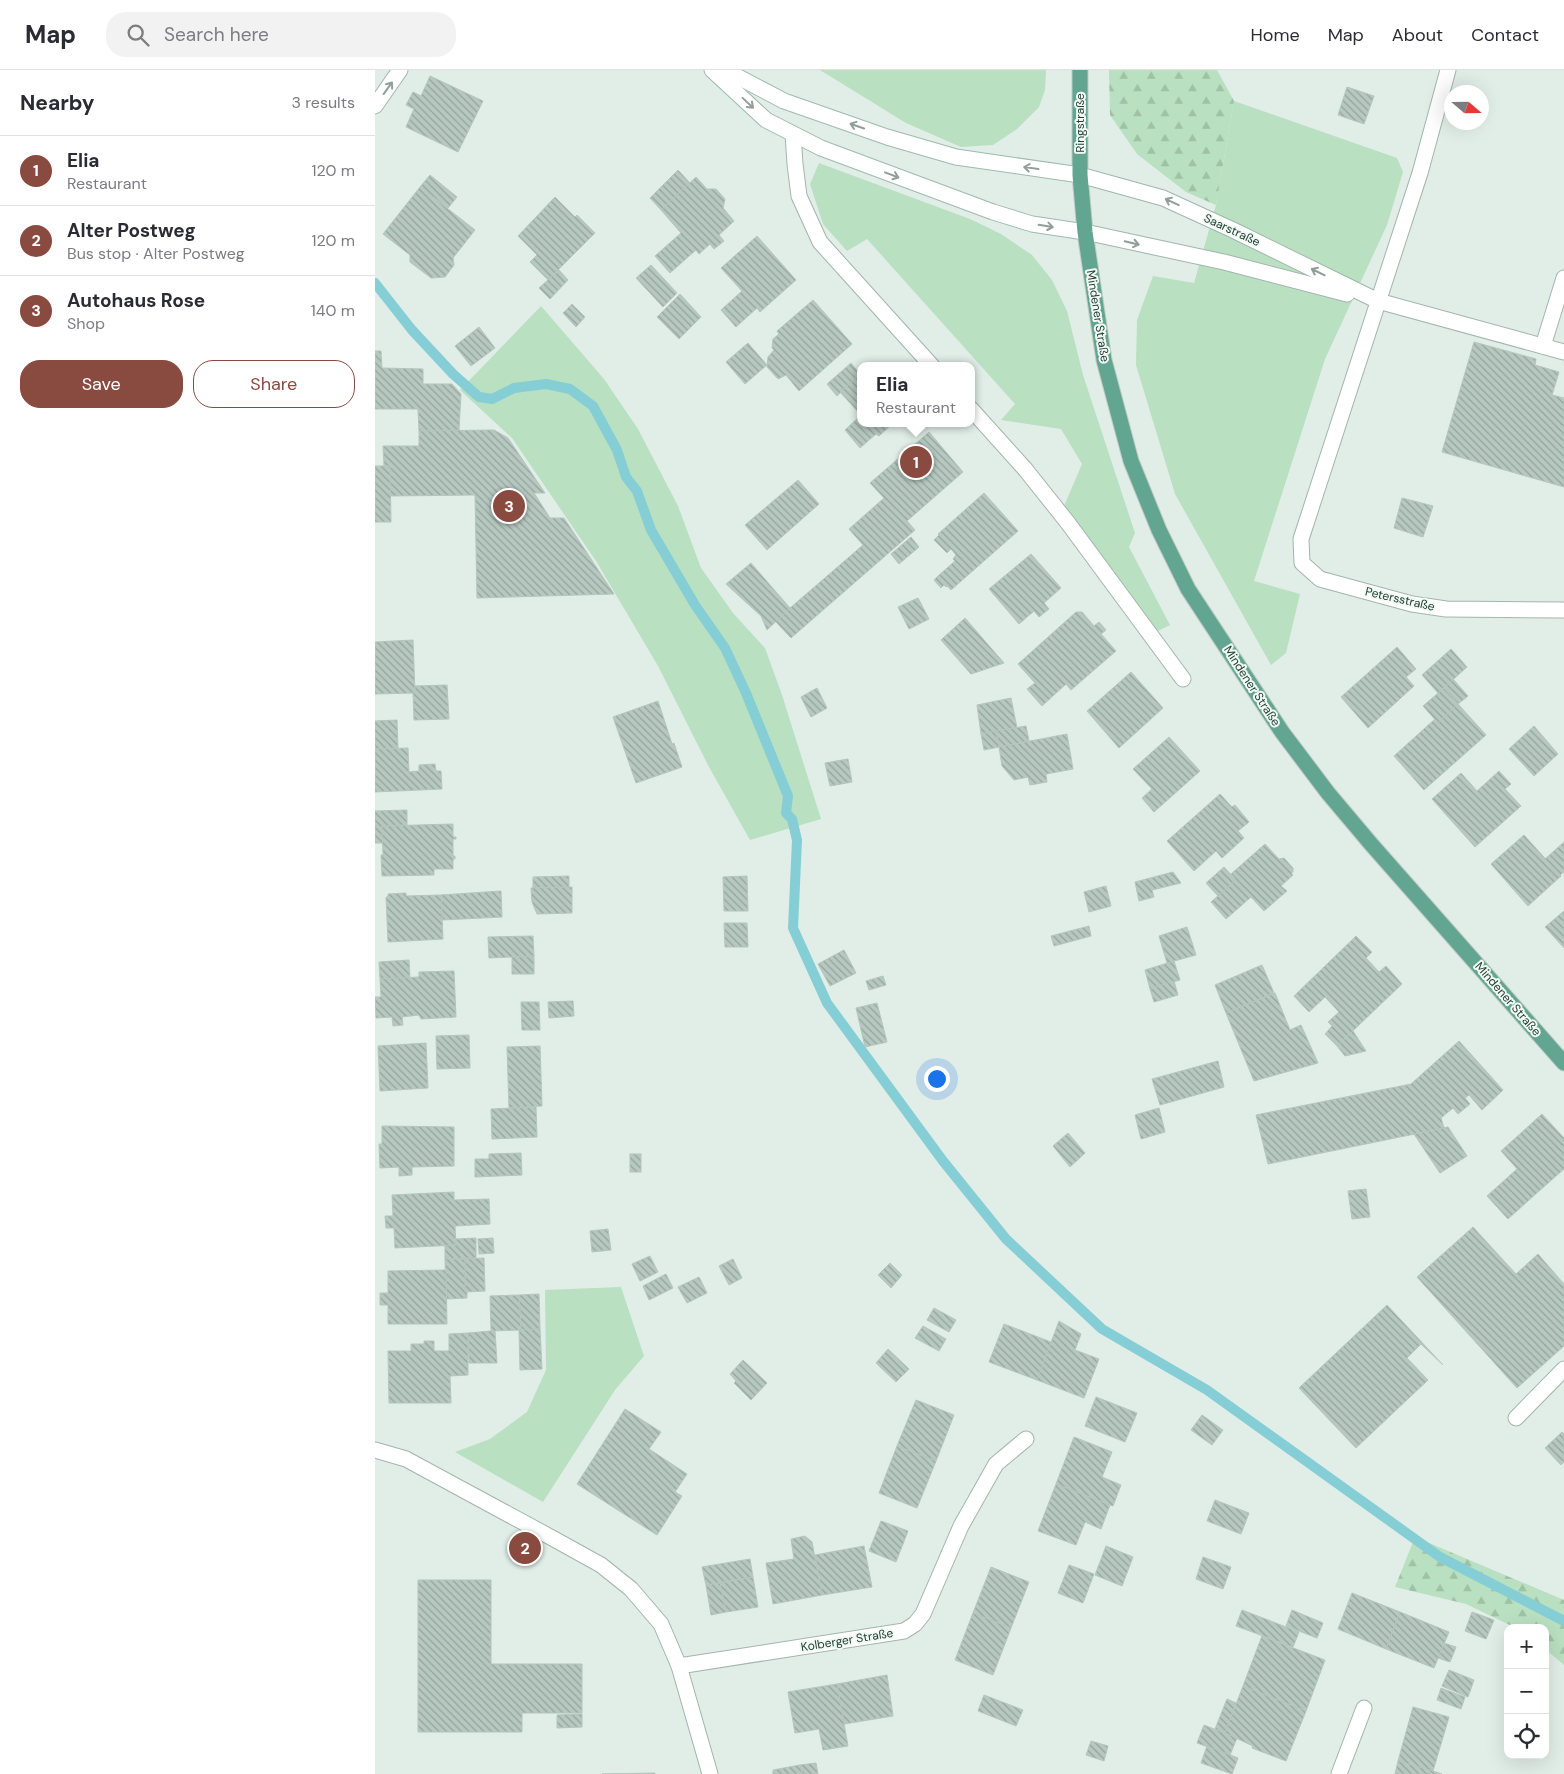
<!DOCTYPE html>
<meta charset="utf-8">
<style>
body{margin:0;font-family:"DM Sans",sans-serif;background:#f2f2f3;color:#2b2b33}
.controls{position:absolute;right:15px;bottom:15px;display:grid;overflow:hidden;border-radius:10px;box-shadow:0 5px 20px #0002}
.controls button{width:45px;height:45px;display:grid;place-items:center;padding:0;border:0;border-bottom:1px solid #e1e1e2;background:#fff;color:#2b2b33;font:25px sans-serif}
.compass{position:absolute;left:1069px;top:15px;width:45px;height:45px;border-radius:50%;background:#fff;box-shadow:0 5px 20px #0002;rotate:110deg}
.you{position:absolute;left:561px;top:1008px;width:18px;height:18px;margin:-12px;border:4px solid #fff;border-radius:50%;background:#1a73e8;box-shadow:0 0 0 8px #1a73e833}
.badge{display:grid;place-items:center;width:32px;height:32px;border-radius:50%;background:#894a40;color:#fff;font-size:16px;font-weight:700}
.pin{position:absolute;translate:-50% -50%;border:2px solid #fff;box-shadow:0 1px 5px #0006}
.popup{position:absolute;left:482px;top:292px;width:118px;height:65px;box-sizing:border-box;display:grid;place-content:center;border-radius:10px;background:#fff;filter:drop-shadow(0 1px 4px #0005);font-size:16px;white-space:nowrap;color:#7c7c81}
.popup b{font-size:19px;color:#2b2b33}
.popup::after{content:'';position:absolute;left:50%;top:100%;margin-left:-10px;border:10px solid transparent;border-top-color:#fff}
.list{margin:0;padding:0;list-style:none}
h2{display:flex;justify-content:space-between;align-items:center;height:65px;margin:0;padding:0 20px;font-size:21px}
h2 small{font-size:16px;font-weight:400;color:#7c7c81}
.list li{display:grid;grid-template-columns:32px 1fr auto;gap:15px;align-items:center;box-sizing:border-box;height:70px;padding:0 20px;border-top:1px solid #e1e1e2}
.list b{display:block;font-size:19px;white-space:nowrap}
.list p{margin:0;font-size:16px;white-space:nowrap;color:#7c7c81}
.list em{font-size:16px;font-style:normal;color:#7c7c81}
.actions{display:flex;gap:10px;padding:15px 20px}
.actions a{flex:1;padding:11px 0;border:1px solid #894a40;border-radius:20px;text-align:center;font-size:18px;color:#894a40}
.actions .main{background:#894a40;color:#fff}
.icon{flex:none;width:28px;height:28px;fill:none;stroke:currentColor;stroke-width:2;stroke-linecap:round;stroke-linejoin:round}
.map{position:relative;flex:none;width:1189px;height:1704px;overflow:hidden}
header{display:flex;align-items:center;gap:30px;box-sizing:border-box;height:70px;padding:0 25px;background:#fff;border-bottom:1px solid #e1e1e2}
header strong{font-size:24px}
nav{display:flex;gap:28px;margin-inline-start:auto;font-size:18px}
.search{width:350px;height:45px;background:#f2f2f3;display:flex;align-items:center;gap:12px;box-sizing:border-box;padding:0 18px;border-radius:20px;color:#7c7c81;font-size:19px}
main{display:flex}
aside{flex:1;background:#fff}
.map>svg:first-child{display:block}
.green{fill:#b9e0c1}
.forest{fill:url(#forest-firs)}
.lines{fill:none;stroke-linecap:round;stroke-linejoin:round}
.stream{stroke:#85ced6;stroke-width:10}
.building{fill:url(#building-back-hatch);stroke:#b3c7be}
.lane-casing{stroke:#a3b5ae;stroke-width:17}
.street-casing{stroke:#a3b5ae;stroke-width:17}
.secondary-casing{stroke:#9fbaaf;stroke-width:17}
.primary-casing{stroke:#c1c9c6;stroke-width:17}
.lane{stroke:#fff;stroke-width:15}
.street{stroke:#fff;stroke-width:15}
.secondary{stroke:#fff;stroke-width:15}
.primary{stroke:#62a691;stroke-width:15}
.oneway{stroke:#909f9a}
.labels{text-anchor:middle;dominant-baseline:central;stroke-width:4;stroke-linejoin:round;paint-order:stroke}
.street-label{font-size:12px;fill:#203f35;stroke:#f2f9f5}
</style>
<header>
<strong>Map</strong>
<div class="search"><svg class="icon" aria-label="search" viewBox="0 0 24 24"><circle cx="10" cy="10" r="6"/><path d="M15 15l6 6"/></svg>Search here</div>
<nav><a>Home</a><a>Map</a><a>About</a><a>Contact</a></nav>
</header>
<main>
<aside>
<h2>Nearby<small>3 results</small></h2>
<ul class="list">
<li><span class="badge">1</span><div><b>Elia</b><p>Restaurant</p></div><em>120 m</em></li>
<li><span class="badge">2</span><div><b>Alter Postweg</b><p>Bus stop · Alter Postweg</p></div><em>120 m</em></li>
<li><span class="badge">3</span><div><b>Autohaus Rose</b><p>Shop</p></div><em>140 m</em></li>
</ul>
<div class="actions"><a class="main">Save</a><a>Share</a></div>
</aside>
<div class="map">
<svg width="1189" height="1704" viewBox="0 0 1189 1704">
<defs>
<pattern id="forest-firs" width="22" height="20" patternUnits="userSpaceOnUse" patternTransform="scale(1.25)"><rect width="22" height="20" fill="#b9e0c1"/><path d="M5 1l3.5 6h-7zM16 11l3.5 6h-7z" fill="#9fc1a6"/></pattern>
<pattern id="building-back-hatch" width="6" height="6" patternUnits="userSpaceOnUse" patternTransform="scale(1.25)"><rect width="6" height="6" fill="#b6c8c0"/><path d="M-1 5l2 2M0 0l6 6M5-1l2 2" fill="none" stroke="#94a49d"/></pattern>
</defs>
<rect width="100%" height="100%" fill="#e1ede7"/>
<!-- green -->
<g class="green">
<path d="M445,0H671L670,20L664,37L642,59L618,75L586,77L531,53Z"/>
<path d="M859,31L1022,88L1028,102L1012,155L950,289L879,511L925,524L911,583L896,595L800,424L761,295L762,250L778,206L819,213L841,135Z"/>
<path d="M444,93L595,149L626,164L657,185L677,210L692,241L708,305L760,463L754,477L795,555L783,561L689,436L707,394L686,359L626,350L640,334L492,169L472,181L448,154L435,114Z"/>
<path d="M166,236L229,309L263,359L303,436L326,498L358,543L390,578L407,625L446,749L375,770L334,697L283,596L221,491L137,368L85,320Z"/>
<path d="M246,1217L269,1286L240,1320L168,1432L80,1382L115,1369L152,1342L171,1300L170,1220Z"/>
</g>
<!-- forest -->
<g class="forest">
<path d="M734,0H842L859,31L841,135L811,122L762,84L735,45Z"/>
<path d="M1040,1467L1189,1530V1595L1170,1579V1558H1141L1091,1534L1020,1517Z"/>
</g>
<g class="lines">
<!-- stream -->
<path class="stream" d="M0,213L37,260L78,304L104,327L117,329L139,318L171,314L195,319L218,336L242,380L251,407L262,421L276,460L320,535L350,578L371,623L413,726L411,743L417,749L422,770L418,858L452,933L568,1091L631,1169L727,1259L832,1320L1065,1487L1189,1551"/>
</g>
<!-- building -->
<g class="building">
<path d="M55,6L108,31L83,82L31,57L39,39L31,35L38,22L46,26Z"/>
<path d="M972,17L999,26L989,54L963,45Z"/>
<path d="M303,100L315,113L286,140L275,128Z"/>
<path d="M55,105L82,127L73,138L45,117Z"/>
<path d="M321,107L332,119H341L350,129L348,138L359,151L344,165L349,171L339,179L335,174L324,184L321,180L295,203L280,186L306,163L286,140Z"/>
<path d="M45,117L100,160L78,188L79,195L70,207L56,208L35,192V185L8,164Z"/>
<path d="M180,127L200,147L202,145L220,163L173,210L155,192L162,185L143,166Z"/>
<path d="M382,166L421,210L385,242L382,238L361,257L346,240L367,221L346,198Z"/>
<path d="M276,195L302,223L288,237L261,208Z"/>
<path d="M184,200L193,210L175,229L164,218Z"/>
<path d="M305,224L326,247L304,269L282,247Z"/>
<path d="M438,230L477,274L424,321L411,305L403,309L392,297L393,287L399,280L397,278L398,269L404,264L402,261Z"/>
<path d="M197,234L210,247L201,257L188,243Z"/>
<path d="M104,257L120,278L96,296L80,276Z"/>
<path d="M1099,272L1161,289L1160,295L1184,302L1177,325L1189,328V417L1067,382Z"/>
<path d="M373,273L392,295L370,314L351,292Z"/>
<path d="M0,281H6L7,298L48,299V314H77L86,324L84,360L44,361L43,339H0Z"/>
<path d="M476,293L485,304L462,326L452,314Z"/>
<path d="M486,303V353H518L504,366L501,364L485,378L470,360L486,345L465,322Z"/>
<path d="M119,360L133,368L170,423H159L175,448H189L239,524L102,528L100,425L15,426V396H9L8,376H44V361Z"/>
<path d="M554,362L588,402L532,451L540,460L416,568L400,551L488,475L474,459L509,428L495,413Z"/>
<path d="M0,396H15L16,452H0Z"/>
<path d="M423,410L444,434L392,480L370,455Z"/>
<path d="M609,423L643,461L576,520L563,506L580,491L578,489L581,485L576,479L572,483L559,470L564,465L563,464Z"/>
<path d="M1027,428L1058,436L1048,467L1019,458Z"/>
<path d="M536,467L544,477L524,494L516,484Z"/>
<path d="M656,484L686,518L669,533L674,539L664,547L659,541L644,554L614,519Z"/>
<path d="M376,493L415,538L392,560L386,546L351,514Z"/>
<path d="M563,506L572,516L571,517L569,515L566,518L559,510Z"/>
<path d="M543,528L554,549L534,559L523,537Z"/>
<path d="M701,542H707L719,556L724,552L731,560L726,564L741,581L696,620L691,614L667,636L652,619L660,613L643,594Z"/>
<path d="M590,548L629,593L596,604L566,570Z"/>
<path d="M38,570L40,623L0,624V572Z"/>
<path d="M1022,577L1041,599L1031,607L1039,616L993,658L966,627Z"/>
<path d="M1076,579L1092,597L1063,623L1047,605Z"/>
<path d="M756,602L788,638L744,678L712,641Z"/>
<path d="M1078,609L1093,626L1083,634L1069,618Z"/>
<path d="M72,615L74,649L39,650L38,623H40V616Z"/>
<path d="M442,618L452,638L436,647L426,627Z"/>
<path d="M1069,618L1083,634L1063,653L1048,636Z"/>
<path d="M636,628L642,658L606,664L602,635Z"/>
<path d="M283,631L297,674L299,673L307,697L261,713L238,647Z"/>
<path d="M1083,634L1111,665L1049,720L1019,686L1060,649L1063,653Z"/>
<path d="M22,650L23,678L0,679V651Z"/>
<path d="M651,656L654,671L624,677L621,661Z"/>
<path d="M1159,656L1183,684L1159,706L1134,679Z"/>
<path d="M621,661L624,677L609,680L606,664Z"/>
<path d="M692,664L698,699L671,704L672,712L655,715L653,707L639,710L627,696L624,677Z"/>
<path d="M794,667L825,701L779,742L767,728L777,719L758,699Z"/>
<path d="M33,678L34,702L44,701V695L60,694L61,701H66L67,719L0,722V679Z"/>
<path d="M473,689L477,712L455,716L450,693Z"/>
<path d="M1124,701L1136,714L1130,719L1146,736L1100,777L1057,729L1086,703L1102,721Z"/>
<path d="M845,724L857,737L860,735L874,752L863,761L869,768L847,788L841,781L819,801L792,771Z"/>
<path d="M32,740V755L7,756L8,773H0V741Z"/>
<path d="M78,754V767H81V769H78V786H80V789H78V799H59V805L7,806L6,785H8L7,756Z"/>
<path d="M1149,765L1186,806L1153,836L1116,794Z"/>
<path d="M1189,772V802L1185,805L1170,789Z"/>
<path d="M890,774L904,789L909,788L918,798V802L916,803L918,805L906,816L912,821L889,841L876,827L851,849L836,832L861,810L856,804Z"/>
<path d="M849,797L861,810L843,826L831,813Z"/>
<path d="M798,802L806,813L777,820L779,827L764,831L760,812Z"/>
<path d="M194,806V817L158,818V807Z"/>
<path d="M372,806L373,841H349L348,807Z"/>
<path d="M731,816L736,836L714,842L709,822Z"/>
<path d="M197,817V843L162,844L157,832L156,818Z"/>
<path d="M126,821L127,847L67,850L66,825Z"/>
<path d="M31,823V826L66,825L68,869L13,872L11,827H13V824Z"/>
<path d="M1189,841V878L1170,857Z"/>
<path d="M349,853H372L373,877H350Z"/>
<path d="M714,856L716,866L679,876L676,866Z"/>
<path d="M812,857L821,885L792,893L784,866Z"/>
<path d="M158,866L159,886L114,888L113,867Z"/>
<path d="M981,866L997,882L991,888L1004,902L1011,896L1027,914L962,976L950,964L957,956L953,952L964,942L950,927L934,942L919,926Z"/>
<path d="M469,880L481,903L455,916L443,894Z"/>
<path d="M159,886V904H137V887Z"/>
<path d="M34,890L35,908L5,909L4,892Z"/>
<path d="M799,891L805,910L775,919L770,900Z"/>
<path d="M887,895L899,923L851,943L840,915Z"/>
<path d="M79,901L81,947L46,949L44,945L27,947L28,955L18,956L17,947L1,948L0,927H6L5,909L44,907V902Z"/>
<path d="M508,906L511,915L494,920L491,911Z"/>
<path d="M799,911L803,925L779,932L775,919Z"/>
<path d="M900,923L915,960L926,955L943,993L879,1011L851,943Z"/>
<path d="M198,931L199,946L174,948L173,932Z"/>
<path d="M146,932H164L165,960H147Z"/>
<path d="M502,933L512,972L490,977L481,938Z"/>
<path d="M978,961L991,981L970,986L962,976Z"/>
<path d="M94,965L95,998L62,999L61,966Z"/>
<path d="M1084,971L1128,1020L1107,1040L1094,1025L1090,1028L1095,1034L1083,1044L1078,1038L1066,1048L1069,1058L893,1094L881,1045L1036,1014Z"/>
<path d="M51,973L53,1018L5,1021L3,976Z"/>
<path d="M165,976L167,1036L134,1038L132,977Z"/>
<path d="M843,991L849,1017L785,1035L777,1009Z"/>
<path d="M161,1037L162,1067L117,1069L116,1039Z"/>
<path d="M784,1038L790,1062L766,1069L760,1045Z"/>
<path d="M1167,1044L1189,1068V1099L1163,1122L1126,1081Z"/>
<path d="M7,1056L79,1057V1096L37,1097V1105L24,1106V1097L5,1098L4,1074H7Z"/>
<path d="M1073,1057L1092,1086L1065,1103L1039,1064Z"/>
<path d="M693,1063L710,1083L695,1097L678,1076Z"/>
<path d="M146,1083L147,1105L100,1107V1089H114V1084Z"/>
<rect x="255" y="1084" width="11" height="18"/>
<path d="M1142,1099L1163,1122L1133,1149L1112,1126Z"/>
<path d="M991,1119L995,1147L977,1149L973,1121Z"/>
<path d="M79,1122V1130L114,1129L115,1154L80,1156L81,1175L20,1178L19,1158H11L10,1146H18L17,1125Z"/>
<path d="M1098,1157L1141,1204L1163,1184L1189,1214V1276L1142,1318L1042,1207Z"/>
<path d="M233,1159L236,1180L217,1182L215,1161Z"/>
<path d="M101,1168V1188L70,1189V1176L81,1175V1169Z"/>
<path d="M118,1168L119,1183L104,1184L103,1169Z"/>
<path d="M275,1186L283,1202L265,1211L257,1194Z"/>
<path d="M109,1188L110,1221L90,1222V1189Z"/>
<path d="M70,1189H90V1222H92V1228L71,1229Z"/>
<path d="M358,1189L367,1208L354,1215L344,1196Z"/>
<path d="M515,1193L527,1205L516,1218L503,1205Z"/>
<path d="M71,1200L72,1254H13V1235H5V1223H13V1201Z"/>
<path d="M291,1204L298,1218L274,1230L268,1216Z"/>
<path d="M324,1207L332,1223L312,1233L303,1217Z"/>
<path d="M164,1224L165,1259L146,1260L144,1225Z"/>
<path d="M144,1225L146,1260L116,1261L115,1226Z"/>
<path d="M1012,1235L1068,1295L1046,1274L1032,1288L1053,1310L981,1378L924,1318Z"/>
<path d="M559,1238L581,1250L574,1262L552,1250Z"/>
<path d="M684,1251L706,1264L700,1280L724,1289L709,1328L662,1310Z"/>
<path d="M629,1254L676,1272L662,1310L614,1292Z"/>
<path d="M548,1256L571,1269L564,1281L540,1268Z"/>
<path d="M165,1259L167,1299L145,1300L144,1260Z"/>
<path d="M116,1261H120L122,1293H94L93,1263Z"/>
<path d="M93,1263V1305L75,1306L76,1333H14L13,1281H36V1274H49V1271H59V1281H74V1264Z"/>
<path d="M513,1279L534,1299L521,1312L501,1293Z"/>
<path d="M368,1290L392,1313L376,1330L359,1313L361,1311L355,1304Z"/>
<path d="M721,1327L762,1343L750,1372L710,1356Z"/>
<path d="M541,1330L579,1345L561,1391L522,1376Z"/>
<path d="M250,1339L286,1362L274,1379L312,1404L300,1422L307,1426L282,1465L202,1414Z"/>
<path d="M827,1345L848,1360L837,1375L816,1360Z"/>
<path d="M1187,1362L1189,1364V1392L1186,1395L1170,1378Z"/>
<path d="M699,1367L737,1382L727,1407L746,1415L738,1436L681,1414Z"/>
<path d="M522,1376L561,1391L542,1438L504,1423Z"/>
<path d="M681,1414L735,1435L726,1459L710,1452L701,1475L663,1461Z"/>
<path d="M840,1430L874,1443L866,1464L832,1451Z"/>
<path d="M506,1451L533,1461L521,1492L494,1481Z"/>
<path d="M430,1466L437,1472L447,1525L398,1534L391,1493L419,1489L416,1469Z"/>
<path d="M489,1476L497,1517L447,1525L440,1485Z"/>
<path d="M731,1476L758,1487L747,1516L720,1505Z"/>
<path d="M828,1487L856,1497L848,1519L821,1509Z"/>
<path d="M375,1489L378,1507L331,1515L327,1497Z"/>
<path d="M694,1495L719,1504L708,1533L683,1523Z"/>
<path d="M616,1497L654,1512L636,1558L598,1543Z"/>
<path d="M378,1507L383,1537L351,1542L345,1513Z"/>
<path d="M43,1510H116V1594H207V1643H147V1662H43Z"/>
<path d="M345,1513L351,1542L336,1545L331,1515Z"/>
<path d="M977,1523L1025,1542L1011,1579L963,1559Z"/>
<path d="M867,1540L924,1562L918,1577L861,1556Z"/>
<path d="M917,1540L948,1553L942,1568L911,1556Z"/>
<path d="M1025,1542L1074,1562L1059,1598L1011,1579Z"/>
<path d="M1097,1542L1119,1550L1111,1569L1090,1561Z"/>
<path d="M598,1543L636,1558L618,1605L580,1590Z"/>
<path d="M887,1566L950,1590L931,1641L868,1616Z"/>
<path d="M1069,1573L1081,1577L1075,1592L1063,1588Z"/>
<path d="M1074,1600L1099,1610L1093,1627L1067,1616Z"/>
<path d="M512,1605L518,1646L469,1654L462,1614Z"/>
<path d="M462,1614L473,1676L448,1680L444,1659L420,1663L413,1622Z"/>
<path d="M868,1616L931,1641L911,1691L877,1678L878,1676L850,1663Z"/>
<path d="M1066,1618L1090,1627L1086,1639L1062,1630Z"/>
<path d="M609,1625L648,1640L641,1656L603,1641Z"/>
<path d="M852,1629L861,1633L850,1663L840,1659Z"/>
<path d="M1038,1637L1074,1647L1058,1701L1023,1691Z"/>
<path d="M207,1644V1657L182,1658V1645Z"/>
<path d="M829,1655L862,1668L855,1685L822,1673Z"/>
<path d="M716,1671L733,1676L729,1691L711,1685Z"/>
<path d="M832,1676L863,1688L857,1704L826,1693Z"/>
<path d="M1023,1691L1058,1701L1067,1704H1020Z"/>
<path d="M441,1693L443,1704H427L425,1695Z"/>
<path d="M425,1695L427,1704H398V1700Z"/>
<path d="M280,1703V1704H227Z"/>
</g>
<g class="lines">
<!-- lane casing -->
<g class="lane-casing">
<g id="lane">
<path d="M1003,231L1189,282"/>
<path d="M1168,276L1189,208"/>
<path d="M650,399L693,453L808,609"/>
<path d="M1141,1348L1189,1299"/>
</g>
</g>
<!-- street casing -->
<g class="street-casing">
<g id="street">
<path d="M1073,0L1045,103L926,469L927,493L945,509L1037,534L1071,539L1189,540"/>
<path d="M0,36L25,0"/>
<path d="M418,64L420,94L424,126L445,172L557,296"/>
<path d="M705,105L788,128L858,160L1003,231"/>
<path d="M710,162L849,192L972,224"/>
<path d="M596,339L650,399"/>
<path d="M0,1380L31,1389L179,1469L226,1495L256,1519L286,1554L304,1596L335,1704"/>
<path d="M304,1596L529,1561L540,1554L548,1544L586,1456L621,1394L651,1369"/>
<path d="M964,1704L989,1638"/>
</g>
</g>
<!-- secondary casing -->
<g class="secondary-casing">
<g id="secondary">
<path d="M337,0L391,50L446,78L618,142L657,154L710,162"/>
<path d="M350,0L409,31L512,67L581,87L705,105"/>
</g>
</g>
<!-- primary casing -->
<g class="primary-casing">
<path id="primary" d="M705,0V105L710,162L729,290L756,391L784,460L813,519L907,662L953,723L996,774L1189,993"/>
</g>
<!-- lane -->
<use href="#lane" class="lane"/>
<!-- street -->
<use href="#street" class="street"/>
<!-- secondary -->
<use href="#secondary" class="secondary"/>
<!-- primary -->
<use href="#primary" class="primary"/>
</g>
<!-- one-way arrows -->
<defs><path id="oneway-shaft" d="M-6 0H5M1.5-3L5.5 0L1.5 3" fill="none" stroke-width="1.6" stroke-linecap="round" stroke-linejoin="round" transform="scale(1.25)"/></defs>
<g class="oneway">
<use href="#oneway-shaft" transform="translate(13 18) rotate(-54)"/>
<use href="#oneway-shaft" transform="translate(373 33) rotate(43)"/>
<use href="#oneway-shaft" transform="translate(482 56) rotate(-161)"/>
<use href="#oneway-shaft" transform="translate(656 98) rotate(-172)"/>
<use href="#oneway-shaft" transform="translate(517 105) rotate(21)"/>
<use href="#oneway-shaft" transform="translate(797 132) rotate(-155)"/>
<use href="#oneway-shaft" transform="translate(671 156) rotate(9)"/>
<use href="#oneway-shaft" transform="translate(757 173) rotate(13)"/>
<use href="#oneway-shaft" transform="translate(943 202) rotate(-154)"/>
</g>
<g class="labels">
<!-- street labels -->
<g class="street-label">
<text transform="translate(705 53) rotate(-90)">Ringstraße</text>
<text transform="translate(857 160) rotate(25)">Saarstraße</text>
<text transform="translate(723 246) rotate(81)">Mindener Straße</text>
<text transform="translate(1025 529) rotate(13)">Petersstraße</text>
<text transform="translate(877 616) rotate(57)">Mindener Straße</text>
<text transform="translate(1133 929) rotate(49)">Mindener Straße</text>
<text transform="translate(472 1570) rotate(-9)">Kolberger Straße</text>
</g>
</g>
</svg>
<div class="controls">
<button>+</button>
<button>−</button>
<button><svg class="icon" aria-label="locate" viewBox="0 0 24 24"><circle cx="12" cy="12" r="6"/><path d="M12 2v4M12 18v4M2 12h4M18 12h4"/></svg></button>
</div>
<svg class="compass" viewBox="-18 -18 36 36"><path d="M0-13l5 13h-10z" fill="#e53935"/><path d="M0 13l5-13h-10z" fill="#7c7c81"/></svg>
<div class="you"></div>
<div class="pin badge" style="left:541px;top:392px">1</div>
<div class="popup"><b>Elia</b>Restaurant</div>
<div class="pin badge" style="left:150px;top:1478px">2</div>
<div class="pin badge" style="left:134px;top:436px">3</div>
</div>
</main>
